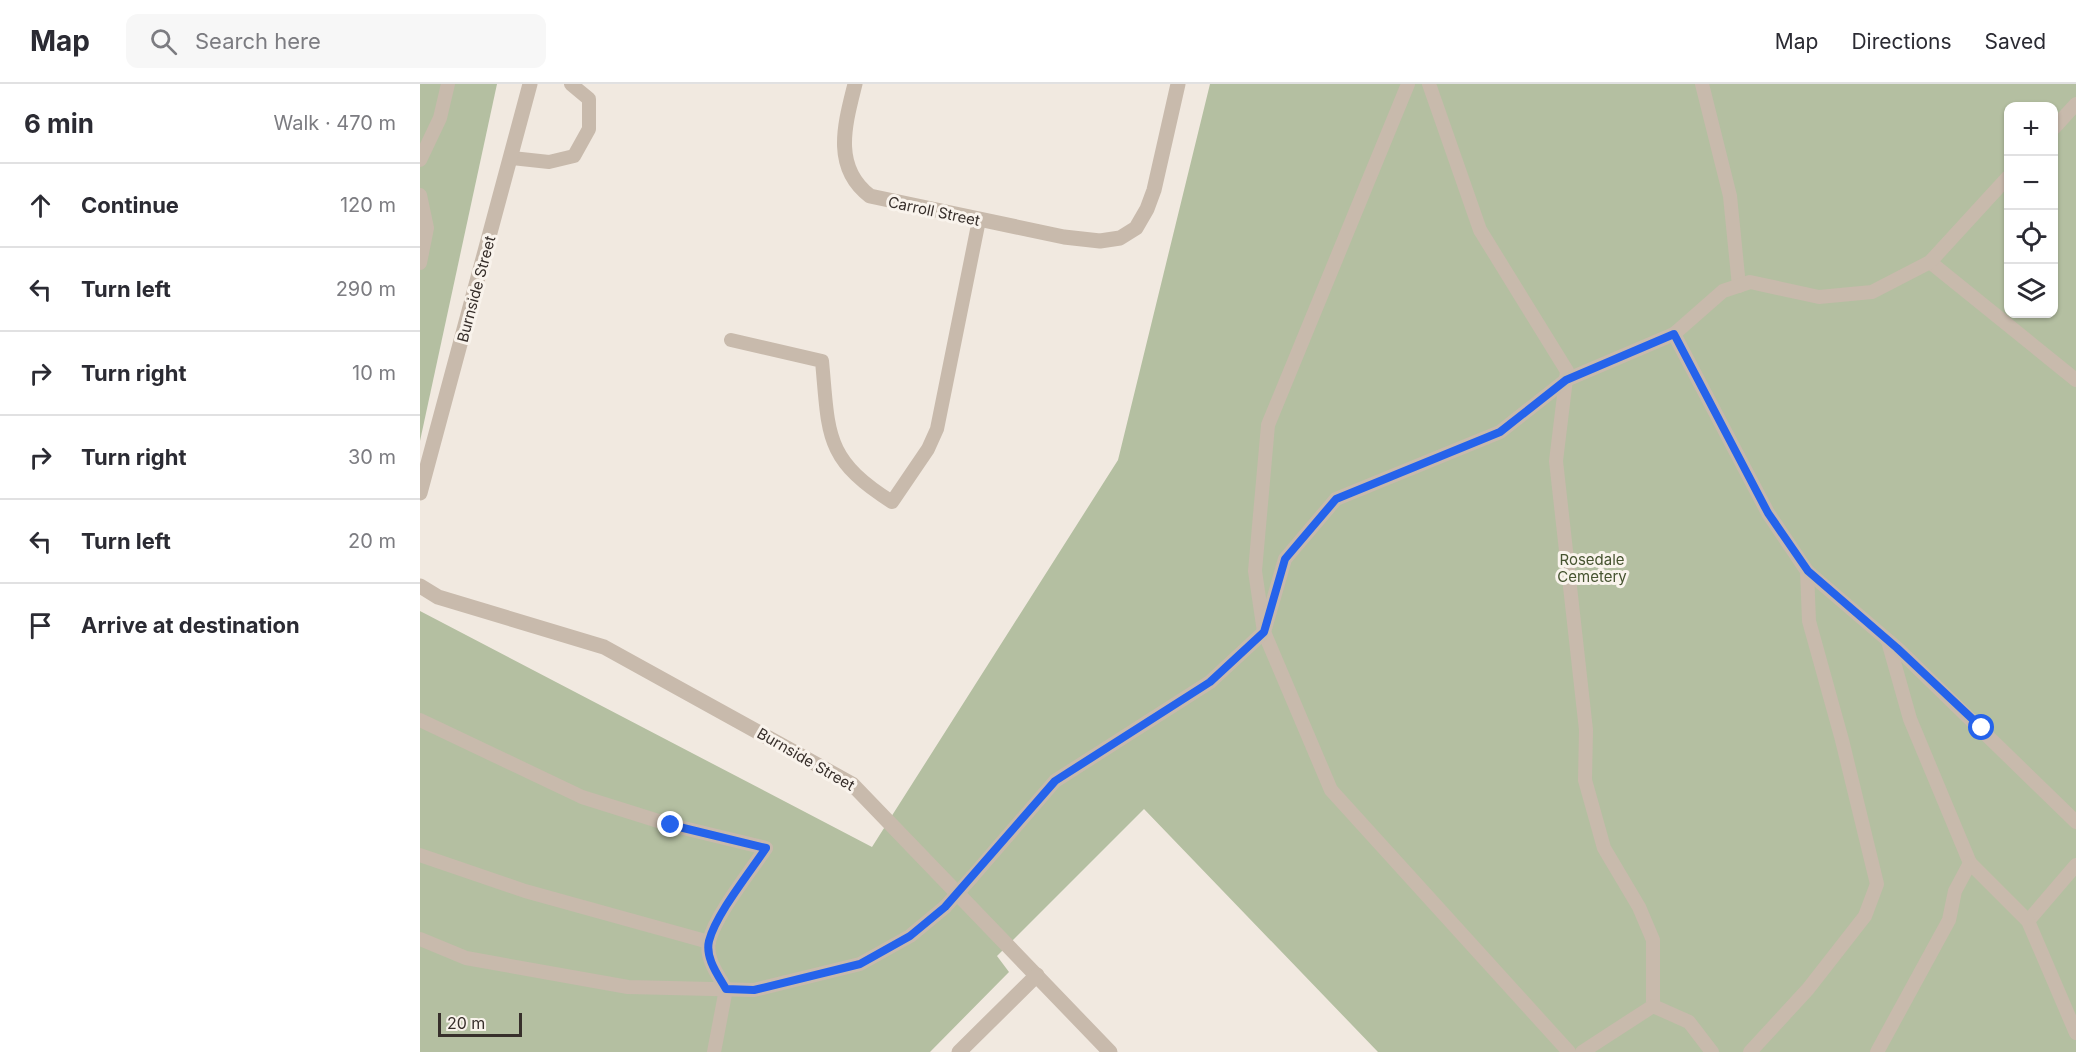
<!DOCTYPE html>
<meta charset="utf-8">
<style>
body{margin:0;font-family:Inter,sans-serif;background:#f7f7f7;color:#2b2b33}
.controls{position:absolute;right:18px;top:18px;display:grid;overflow:hidden;border-radius:12px;box-shadow:0 2px 4px #0004}
.controls button{width:54px;height:54px;display:grid;place-items:center;padding:0;border:0;border-bottom:2px solid #e1e1e2;background:#fff;color:#2b2b33;font:30px sans-serif}
.scale{position:absolute;left:18px;bottom:15px;width:84px;box-sizing:border-box;padding-left:6px;border:3px solid #372f2b;border-top:0;font-size:16px;line-height:21px;white-space:nowrap;color:#372f2b;-webkit-text-stroke:4px #f9f3ec;paint-order:stroke}
.stop{position:absolute;width:18px;height:18px;margin:-14px;border:4px solid #2563eb;border-radius:50%;background:#fff}
.stop.end{background:#2563eb;border-color:#fff;box-shadow:0 2px 6px #0008}
.list{margin:0;padding:0;list-style:none}
h2{display:flex;justify-content:space-between;align-items:center;height:78px;margin:0;padding:0 24px;font-size:26px}
h2 small{font-size:20px;font-weight:400;color:#7c7c81}
.list li{display:grid;grid-template-columns:39px 1fr auto;gap:18px;align-items:center;box-sizing:border-box;height:84px;padding:0 24px;border-top:2px solid #e1e1e2}
.list b{display:block;font-size:22px;white-space:nowrap}
.list em{font-size:20px;font-style:normal;color:#7c7c81}
.icon{flex:none;width:33px;height:33px;fill:none;stroke:currentColor;stroke-width:2;stroke-linecap:round;stroke-linejoin:round}
.map{position:relative;flex:none;width:1656px;height:968px;overflow:hidden}
header{display:flex;align-items:center;gap:36px;box-sizing:border-box;height:84px;padding:0 30px;background:#fff;border-bottom:2px solid #e1e1e2}
header strong{font-size:28px}
nav{display:flex;gap:33px;margin-inline-start:auto;font-size:21px}
.search{width:420px;height:54px;background:#f7f7f7;display:flex;align-items:center;gap:15px;box-sizing:border-box;padding:0 21px;border-radius:12px;color:#7c7c81;font-size:22px}
main{display:flex}
aside{flex:1;background:#fff}
.map>svg:first-child{display:block}
.green{fill:#b4bfa1;fill-rule:evenodd}
.lines{fill:none;stroke-linecap:round;stroke-linejoin:round}
.service{stroke:#c8baac;stroke-width:14}
.minor{stroke:#c8baac;stroke-width:15}
.service-bridge{stroke:#c8baac;stroke-width:14}
.route{stroke:#2563eb;stroke-width:8}
.labels{text-anchor:middle;dominant-baseline:central;stroke-width:6;stroke-linejoin:round;paint-order:stroke}
.street-label{font-size:15px;fill:#372f2b;stroke:#f9f3ec}
.park-label{font-size:15px;fill:#465330;stroke:#f9f3ec}
</style>
<header>
<strong>Map</strong>
<div class="search"><svg class="icon" aria-label="search" viewBox="0 0 24 24"><circle cx="10" cy="10" r="6"/><path d="M15 15l6 6"/></svg>Search here</div>
<nav><a>Map</a><a>Directions</a><a>Saved</a></nav>
</header>
<main>
<aside>
<h2>6 min<small>Walk · 470 m</small></h2>
<ul class="list">
<li><svg class="icon" aria-label="ahead" viewBox="0 0 24 24"><path d="M12 20V5M6 11l6-6 6 6"/></svg><div><b>Continue</b></div><em>120 m</em></li>
<li><svg class="icon" aria-label="left" viewBox="0 0 24 24"><path d="M17 20v-9H6M10 6l-5 5 5 5"/></svg><div><b>Turn left</b></div><em>290 m</em></li>
<li><svg class="icon" aria-label="right" viewBox="0 0 24 24"><path d="M7 20v-9h11M14 6l5 5-5 5"/></svg><div><b>Turn right</b></div><em>10 m</em></li>
<li><svg class="icon" aria-label="right" viewBox="0 0 24 24"><path d="M7 20v-9h11M14 6l5 5-5 5"/></svg><div><b>Turn right</b></div><em>30 m</em></li>
<li><svg class="icon" aria-label="left" viewBox="0 0 24 24"><path d="M17 20v-9H6M10 6l-5 5 5 5"/></svg><div><b>Turn left</b></div><em>20 m</em></li>
<li><svg class="icon" aria-label="arrive" viewBox="0 0 24 24"><path d="M6 21V4h12l-3 4 3 4H6"/></svg><div><b>Arrive at destination</b></div></li>
</ul>
</aside>
<div class="map">
<svg width="1656" height="968" viewBox="0 0 1656 968">
<rect width="100%" height="100%" fill="#f1e9e0"/>
<!-- green -->
<g class="green">
<path d="M0,0H77L0,357Z"/>
<path d="M790,0H1656V968H958L724,725L577,872L589,888L510,968H0V527L452,763L698,376ZM1588,22H1634V230H1588Z"/>
</g>
<g class="lines">
<!-- service -->
<g class="service">
<path d="M988,0L848,341L835,487L844,548L911,706L1149,968"/>
<path d="M1009,0L1060,146L1147,287L1136,377L1166,646L1165,696L1184,764L1219,823L1233,856V922"/>
<path d="M1282,0L1310,112L1319,202"/>
<path d="M1634,44L1656,20"/>
<path d="M92,74L129,78L154,72L169,45V15L151,0"/>
<path d="M0,76L20,34L28,0"/>
<path d="M0,111L7,144L0,179"/>
<path d="M1510,178L1656,296"/>
<path d="M1254,250L1348,429L1387,487"/>
<path d="M311,256L402,277C409,351 404,375 472,418L508,365L517,345L559,136"/>
<path d="M1468,557L1490,635L1550,779"/>
<path d="M0,636L162,713L251,741L346,764C330,788 296,830 289,857C285,874 298,891 306,905L294,968"/>
<path d="M0,771L105,807L289,858"/>
<path d="M552,793L635,697L790,598L844,548L865,475L916,415L1080,348L1146,296L1254,250L1303,207L1330,198L1399,213L1452,208L1510,178L1588,93"/>
<path d="M1608,837L1656,781"/>
<path d="M0,855L46,874L208,903L334,906L440,880L490,852L525,823"/>
<path d="M1162,968L1233,922L1269,938L1292,968"/>
<path d="M1330,968L1388,905L1445,832L1457,800L1422,656L1389,537L1387,487L1477,564L1656,738"/>
<path d="M1457,968L1529,836L1535,807L1550,779L1608,837L1656,949"/>
</g>
<!-- minor -->
<g class="minor">
<path d="M435,0C425,40 412,83 450,112L644,153L680,157L700,154L716,144L727,125L734,106L758,0"/>
<path d="M0,409L110,0"/>
<path d="M0,502L18,513L184,563L432,700L690,968"/>
<path d="M539,968L617,891"/>
</g>
<!-- service-bridge -->
<path class="service-bridge" d="M525,823L552,793"/>
</g>
<g class="lines">
<!-- route -->
<path class="route" d="M251,741L346,764C330,788 296,830 289,857C285,874 298,891 306,905L334,906L440,880L490,852L525,823L635,697L790,598L844,548L865,475L916,415L1080,348L1146,296L1254,250L1348,429L1388,487L1477,564L1562,644"/>
</g>
<g class="labels">
<!-- street labels -->
<g class="street-label">
<text transform="translate(514 127) rotate(12)">Carroll Street</text>
<text transform="translate(56 205) rotate(-75)">Burnside Street</text>
<text transform="translate(386 675) rotate(30)">Burnside Street</text>
</g>
<!-- park labels -->
<g class="park-label">
<text x="1172" y="475">Rosedale<tspan x="1172" dy="17">Cemetery</tspan></text>
</g>
</g>
</svg>
<div class="controls">
<button>+</button>
<button>−</button>
<button><svg class="icon" aria-label="locate" viewBox="0 0 24 24"><circle cx="12" cy="12" r="6"/><path d="M12 2v4M12 18v4M2 12h4M18 12h4"/></svg></button>
<button><svg class="icon" aria-label="layers" viewBox="0 0 24 24"><path d="M12 4l9 5-9 5-9-5zM3 14l9 5 9-5"/></svg></button>
</div>
<div class="scale">20 m</div>
<div class="stop" style="left:1562px;top:644px"></div>
<div class="stop end" style="left:251px;top:741px"></div>
</div>
</main>
